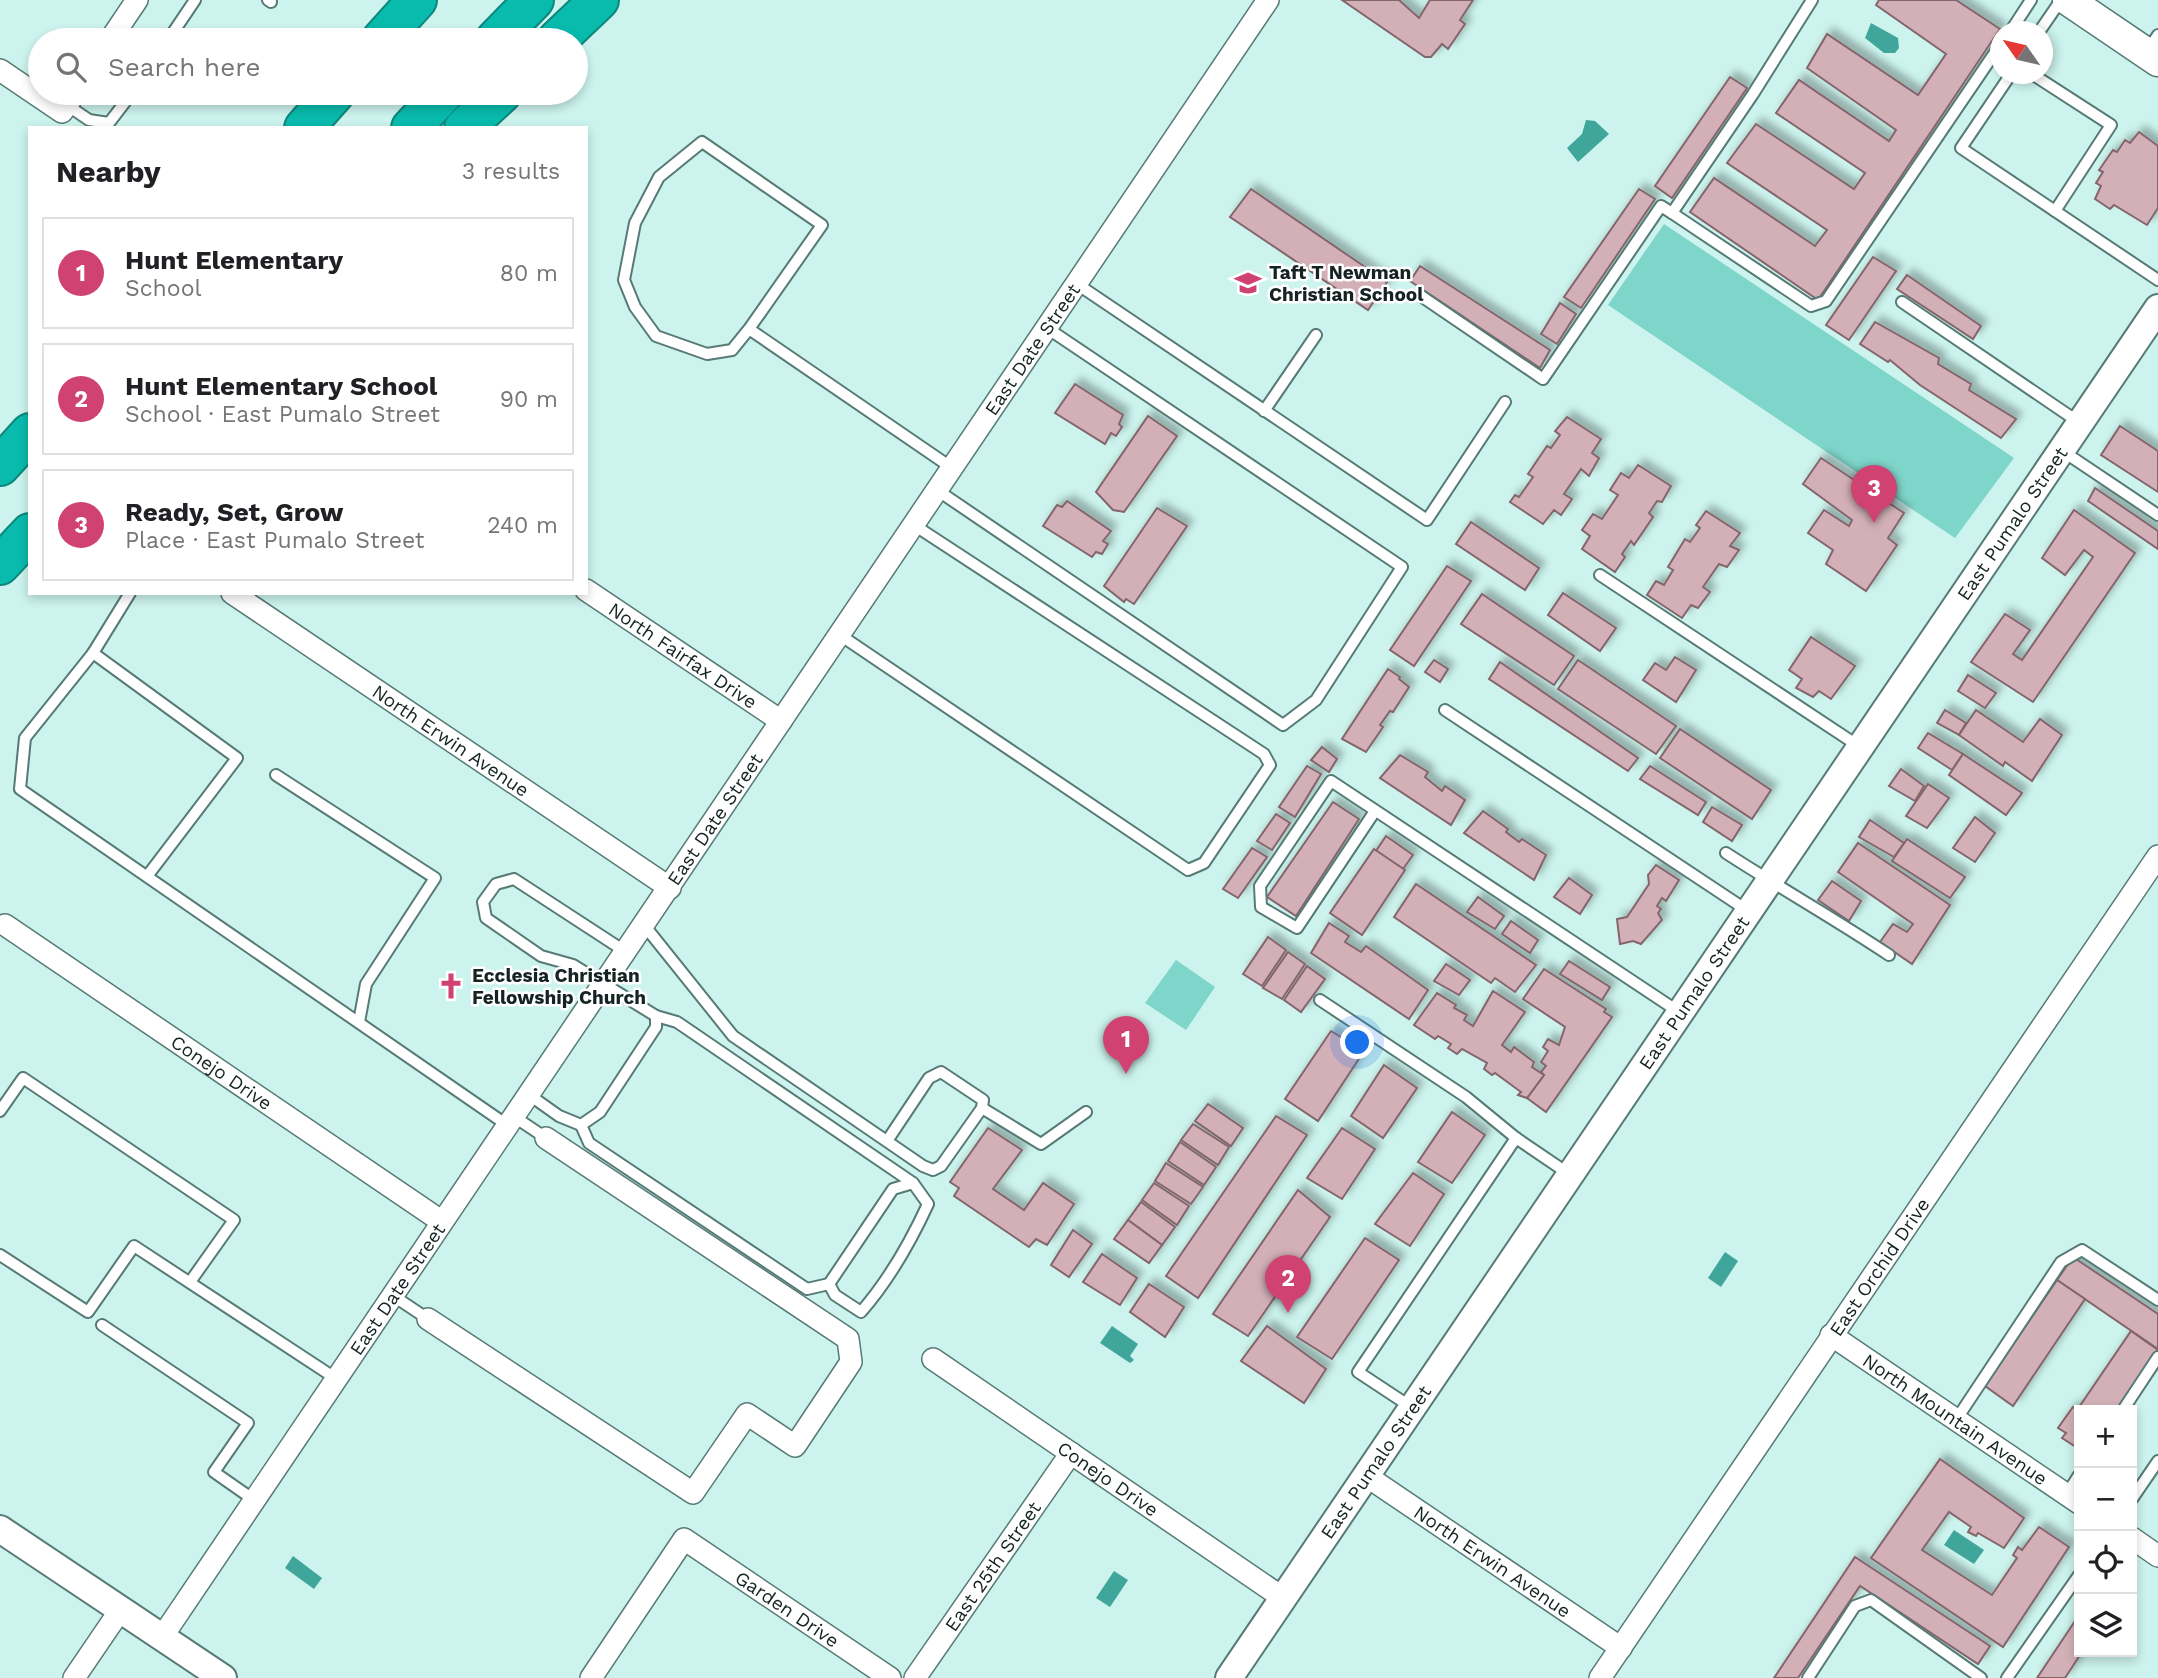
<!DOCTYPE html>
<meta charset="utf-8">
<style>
body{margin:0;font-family:"Work Sans",sans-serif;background:#f2f2f2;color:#202124}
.controls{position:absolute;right:21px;bottom:21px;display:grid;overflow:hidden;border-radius:0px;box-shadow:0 4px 10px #0003}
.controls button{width:63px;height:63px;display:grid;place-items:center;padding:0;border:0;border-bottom:2px solid #e0e0e0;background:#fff;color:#202124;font:35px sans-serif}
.compass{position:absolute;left:1990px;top:21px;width:63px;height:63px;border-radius:50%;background:#fff;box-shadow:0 4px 10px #0003;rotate:304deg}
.you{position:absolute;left:1358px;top:1043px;width:24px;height:24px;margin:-18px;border:5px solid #fff;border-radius:50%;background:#1a73e8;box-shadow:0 0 0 10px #1a73e833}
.badge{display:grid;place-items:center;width:46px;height:46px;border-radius:50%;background:#cf4272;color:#fff;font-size:23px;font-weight:700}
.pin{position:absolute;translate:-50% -58px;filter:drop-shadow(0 2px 4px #0008)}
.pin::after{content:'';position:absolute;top:37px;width:24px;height:21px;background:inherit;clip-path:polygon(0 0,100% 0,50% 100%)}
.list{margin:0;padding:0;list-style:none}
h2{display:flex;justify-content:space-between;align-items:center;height:91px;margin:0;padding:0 28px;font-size:30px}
h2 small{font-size:23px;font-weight:400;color:#757577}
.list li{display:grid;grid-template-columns:46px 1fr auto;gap:21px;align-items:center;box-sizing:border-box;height:112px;margin:0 14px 14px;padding:0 14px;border:2px solid #e0e0e0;border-radius:0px}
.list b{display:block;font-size:26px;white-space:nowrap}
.list p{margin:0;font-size:23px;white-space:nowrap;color:#757577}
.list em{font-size:23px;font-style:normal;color:#757577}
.icon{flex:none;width:38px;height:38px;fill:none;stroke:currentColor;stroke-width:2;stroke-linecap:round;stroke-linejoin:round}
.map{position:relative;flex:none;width:2158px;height:1678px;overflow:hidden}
.search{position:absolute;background:#fff;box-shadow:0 4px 10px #0003;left:28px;top:28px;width:560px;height:77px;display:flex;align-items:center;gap:18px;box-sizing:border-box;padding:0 24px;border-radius:38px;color:#757577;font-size:26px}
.panel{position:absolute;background:#fff;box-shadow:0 4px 10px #0003;left:28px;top:126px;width:560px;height:469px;border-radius:0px}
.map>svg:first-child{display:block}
.green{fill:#7ed5ca}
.water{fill:#40a69b}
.building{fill:#d3b0b7;stroke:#84656c;stroke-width:2;filter:url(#shadow)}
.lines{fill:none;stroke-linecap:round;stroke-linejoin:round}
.service-casing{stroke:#567a75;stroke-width:14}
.minor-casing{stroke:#567a75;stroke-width:24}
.tertiary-casing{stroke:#567a75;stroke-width:30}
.secondary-casing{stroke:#567a75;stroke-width:33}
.motorway-casing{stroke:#0d867c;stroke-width:42}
.service{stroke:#fff;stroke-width:10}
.minor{stroke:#fff;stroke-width:21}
.tertiary{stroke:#fff;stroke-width:26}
.secondary{stroke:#fff;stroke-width:30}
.motorway{stroke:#09bbad;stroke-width:38}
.labels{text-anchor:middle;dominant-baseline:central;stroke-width:5;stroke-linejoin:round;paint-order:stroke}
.poi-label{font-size:19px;font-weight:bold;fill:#152422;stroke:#fff;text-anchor:start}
.street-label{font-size:19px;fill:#152422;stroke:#fff}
</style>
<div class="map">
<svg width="2158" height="1678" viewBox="0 0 2158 1678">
<defs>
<filter id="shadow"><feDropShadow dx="6" dy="-6" stdDeviation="3.5" flood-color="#0004"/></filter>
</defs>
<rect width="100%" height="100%" fill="#ccf3ed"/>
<!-- green -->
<g class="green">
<path d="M1664,224L2014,458L1955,538L1608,305Z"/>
<path d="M1176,960L1215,987L1186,1030L1145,1003Z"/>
</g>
<!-- water -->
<g class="water">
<path d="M1871,23L1898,38L1899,48L1895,53H1884L1865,38Z"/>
<path d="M1586,120L1595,121L1609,134L1578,162L1567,148L1582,134Z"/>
<path d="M1725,1252L1738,1261L1721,1287L1708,1278Z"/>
<path d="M1112,1326L1138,1344L1130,1356L1134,1360L1130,1363L1100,1343Z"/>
<path d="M1954,1530L1984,1550L1974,1564L1944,1545Z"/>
<path d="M293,1556L322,1578L314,1589L285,1568Z"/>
<path d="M1114,1571L1128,1580L1110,1607L1096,1598Z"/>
</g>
<!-- building -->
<g class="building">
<path d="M1342,0H1399L1419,18L1430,0H1473L1460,20L1465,24L1448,49L1442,44L1431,57H1425Z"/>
<path d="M1879,0H1956L2000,29L1818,300L1690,212L1714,178L1815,246L1827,230L1727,163L1756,124L1854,189L1865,173L1776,113L1799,80L1889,141L1896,130L1807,68L1827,34L1918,95L1946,54L1876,5Z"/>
<path d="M1730,77L1747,88L1672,198L1655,186Z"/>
<path d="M2139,132L2158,146V208L2147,225L2114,205L2110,209L2095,199L2101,186L2096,183L2103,172L2099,170L2113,150L2117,152L2125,140L2130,143Z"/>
<path d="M1251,189L1387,282L1368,310L1230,217Z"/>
<path d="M1639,189L1655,199L1581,308L1564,297Z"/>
<path d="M1873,257L1896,271L1849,340L1826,325Z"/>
<path d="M1420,266L1550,350L1540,368L1410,281Z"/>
<path d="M1907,275L1981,326L1973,339L1897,289Z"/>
<path d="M1560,303L1576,314L1557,344L1541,334Z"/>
<path d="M1875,322L1939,358L1938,364L1971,384L1969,390L2016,419L2001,438L1920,385L1890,360L1888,362L1860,344Z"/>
<path d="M1075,384L1123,415L1119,424L1122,427L1116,436L1111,433L1105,444L1055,413Z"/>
<path d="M1148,416L1177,436L1124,512L1113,510L1096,492Z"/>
<path d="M1567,417L1601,439L1592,453L1599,458L1589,476L1581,469L1564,494L1572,499L1561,515L1554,510L1543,524L1510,502L1515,495L1519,497L1533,477L1528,474L1547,446L1551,448L1560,435L1555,431Z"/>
<path d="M2120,426L2158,451V492L2101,455Z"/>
<path d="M1821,458L1904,513L1888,538L1897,545L1866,591L1826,564L1833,550L1808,533L1824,510L1849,526L1852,520L1803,484Z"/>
<path d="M1638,465L1671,486L1662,502L1657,501L1649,513L1653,517L1634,545L1631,541L1622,554L1625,557L1615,572L1582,549L1590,536L1582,530L1593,514L1602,519L1618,495L1610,490L1621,473L1629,478Z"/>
<path d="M2095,488L2158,531V549L2088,501Z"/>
<path d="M1067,501L1111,531L1103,541L1108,544L1102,554L1096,552L1092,557L1043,526L1057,505L1062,507Z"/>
<path d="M1157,508L1187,526L1134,604L1126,599L1124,602L1104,586Z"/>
<path d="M2074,510L2135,553L2033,702L1971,662L2005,614L2030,630L2013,654L2022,660L2093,557L2084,550L2065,575L2042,558Z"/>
<path d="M1706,511L1740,533L1730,546L1739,550L1727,567L1719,564L1703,587L1710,592L1698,608L1691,605L1682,618L1647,595L1656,581L1664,585L1673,570L1668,567L1685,539L1690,542L1700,528L1696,525Z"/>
<path d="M1471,522L1539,568L1525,590L1456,544Z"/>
<path d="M1447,566L1471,581L1414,666L1390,650Z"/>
<path d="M1563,593L1616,628L1600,651L1548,615Z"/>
<path d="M1482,594L1574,656L1554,685L1461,624Z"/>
<path d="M1811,637L1855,666L1831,699L1819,691L1813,697L1796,688L1802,679L1789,670Z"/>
<path d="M1675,657L1696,670L1676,702L1643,680L1655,663L1666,670Z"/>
<path d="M1434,660L1448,669L1440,682L1425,672Z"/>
<path d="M1578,660L1676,726L1656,754L1558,689Z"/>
<path d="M1500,662L1638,758L1628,771L1489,679Z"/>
<path d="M1388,669L1400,677L1399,679L1409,687L1393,712L1390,711L1380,725L1383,727L1366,752L1342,739Z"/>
<path d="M1968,675L1996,693L1985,708L1958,691Z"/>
<path d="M1945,710L1966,723L1959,735L1937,723Z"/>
<path d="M1976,710L2023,742L2040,719L2062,735L2032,781L2005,762L2003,766L1959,735Z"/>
<path d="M1680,729L1771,790L1752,819L1660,758Z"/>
<path d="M1928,733L1963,754L1952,770L1918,748Z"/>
<path d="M1322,747L1337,759L1329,772L1311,760Z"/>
<path d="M1963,754L2022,793L2006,815L1949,775Z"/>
<path d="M1400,755L1428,772L1425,777L1442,791L1445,786L1465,800L1451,825L1380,778Z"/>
<path d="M1307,766L1321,774L1295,817L1279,807Z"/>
<path d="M1650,766L1706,802L1698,815L1640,779Z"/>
<path d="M1901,769L1924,786L1915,801L1889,786Z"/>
<path d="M1928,784L1949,798L1927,828L1906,816Z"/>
<path d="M1333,802L1359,819L1296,916L1267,897Z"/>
<path d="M1712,807L1742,825L1732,841L1703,822Z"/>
<path d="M1483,811L1508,829L1506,832L1519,842L1522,839L1546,855L1534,880L1464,833Z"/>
<path d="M1276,814L1290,823L1272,850L1257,841Z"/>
<path d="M1975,817L1995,833L1975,862L1953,848Z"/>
<path d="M1870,820L1904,843L1894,857L1859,837Z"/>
<path d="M1386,836L1413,855L1403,869L1376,851Z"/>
<path d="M1907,839L1965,877L1950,898L1892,861Z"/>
<path d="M1858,843L1950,905L1912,964L1880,942L1893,924L1907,932L1913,924L1838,872Z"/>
<path d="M1252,848L1267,857L1238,898L1223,889Z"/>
<path d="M1374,849L1405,870L1362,935L1330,913Z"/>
<path d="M1656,865L1679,880L1666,901L1662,898L1657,906L1661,909L1658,913L1662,920L1641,944L1633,941L1620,944L1617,919L1627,917L1649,884L1648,875Z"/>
<path d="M1569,878L1592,895L1580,914L1554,897Z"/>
<path d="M1832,881L1861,901L1849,921L1818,900Z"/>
<path d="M1416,884L1536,965L1515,992L1495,978L1491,983L1394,917Z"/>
<path d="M1478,897L1504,916L1495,929L1467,912Z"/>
<path d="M1511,921L1538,940L1530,953L1502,934Z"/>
<path d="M1329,923L1349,936L1345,942L1361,952L1366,946L1428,990L1409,1019L1311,953Z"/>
<path d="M1268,937L1286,950L1262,986L1243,974Z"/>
<path d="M1288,952L1305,964L1282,999L1263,988Z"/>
<path d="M1569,961L1610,987L1602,1000L1560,974Z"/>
<path d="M1446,964L1470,980L1459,995L1434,981Z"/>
<path d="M1307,966L1325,979L1301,1012L1284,1000Z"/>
<path d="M1544,969L1606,1009L1604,1012L1612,1017L1546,1112L1527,1098L1544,1075L1541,1072L1546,1066L1541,1062L1548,1051L1543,1047L1548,1039L1559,1045L1565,1027L1523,999Z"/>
<path d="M1493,991L1525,1012L1502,1045L1511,1052L1514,1047L1534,1062L1532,1067L1544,1075L1527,1098L1518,1095L1521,1092L1495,1073L1492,1075L1484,1069L1487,1063L1462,1049L1457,1054L1448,1048L1451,1044L1438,1036L1435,1039L1414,1025L1437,993L1456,1005L1454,1008L1467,1015L1464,1020L1473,1026Z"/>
<path d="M1331,1031L1364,1051L1318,1121L1285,1099Z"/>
<path d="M1384,1065L1417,1088L1383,1138L1351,1116Z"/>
<path d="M1208,1104L1243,1128L1231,1146L1195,1121Z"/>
<path d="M1452,1112L1485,1135L1452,1183L1418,1162Z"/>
<path d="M1276,1116L1307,1135L1198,1298L1166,1276Z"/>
<path d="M1193,1124L1229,1147L1218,1165L1181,1140Z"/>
<path d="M988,1128L1022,1150L993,1189L1024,1210L1043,1183L1074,1204L1047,1245L1036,1239L1029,1247L954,1196L959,1188L950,1182Z"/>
<path d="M1342,1128L1375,1149L1342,1199L1307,1178Z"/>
<path d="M1180,1142L1216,1167L1204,1185L1168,1161Z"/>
<path d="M1166,1163L1203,1187L1191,1204L1155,1181Z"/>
<path d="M1413,1173L1444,1194L1410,1246L1375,1224Z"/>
<path d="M1154,1183L1189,1206L1177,1225L1142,1200Z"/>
<path d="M1298,1190L1330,1217L1248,1336L1213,1314Z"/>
<path d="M1141,1202L1175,1227L1162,1245L1128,1220Z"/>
<path d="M1128,1220L1162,1245L1149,1263L1114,1239Z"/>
<path d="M1073,1230L1092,1244L1069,1277L1051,1265Z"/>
<path d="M1365,1238L1399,1260L1332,1359L1297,1337Z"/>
<path d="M1102,1254L1137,1278L1120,1305L1083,1282Z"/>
<path d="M2073,1257L2158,1314V1349L2057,1280Z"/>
<path d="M2057,1280L2085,1299L2013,1406L1985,1386Z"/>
<path d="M1149,1284L1184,1307L1165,1337L1130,1312Z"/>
<path d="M1267,1326L1326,1369L1304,1403L1241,1361Z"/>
<path d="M2131,1331L2158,1350L2118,1410H2079V1449L2062,1438L2066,1433L2058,1428L2073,1407L2077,1410Z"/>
<path d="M1940,1459L2024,1518L2004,1548L1978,1533L1976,1536L1968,1532L1971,1527L1949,1512L1922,1550L1992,1595L2017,1558L2013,1555L2018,1547L2022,1550L2039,1527L2069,1547L2003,1647L1871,1558Z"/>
<path d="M1855,1557L1990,1646L1978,1664L1860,1586L1798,1678H1774Z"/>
<path d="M2079,1615V1652H2082L2065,1678H2037Z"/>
</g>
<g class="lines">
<!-- service casing -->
<g class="service-casing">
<g id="service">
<path d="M268,0L271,2"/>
<path d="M1812,0L1753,94L1672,213L1811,306L1826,301L2000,45"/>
<path d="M2010,32L2031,0"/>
<path d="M2039,32L2061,0"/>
<path d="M168,40L195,0"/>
<path d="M2148,50L2158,35"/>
<path d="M2011,74L1961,148L2158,280"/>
<path d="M2032,74L2111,125L2055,211"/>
<path d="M67,105L89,120L109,123L132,93"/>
<path d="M1077,284L1427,520L1505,402"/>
<path d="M1421,296L1543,379L1661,206L1672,213"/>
<path d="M1902,302L2080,423"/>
<path d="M749,329L732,350L707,354L656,336L635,307L624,280L635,223L659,177L702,142L822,225L749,329L952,468"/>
<path d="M1264,411L1316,335"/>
<path d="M2061,450L2158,515"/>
<path d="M937,490L1283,725L1316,700L1402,567L1047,328"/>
<path d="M1600,575L1860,747"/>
<path d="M840,635L1188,870L1204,863L1270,765L1264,754L914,525"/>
<path d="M93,653L130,593"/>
<path d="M1445,710L1748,911"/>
<path d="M276,775L435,878L366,984L359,1022"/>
<path d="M1375,811L1297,928L1261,907L1260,886L1331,781L1679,1012"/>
<path d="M1726,853C1780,888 1835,919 1889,955"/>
<path d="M148,875L237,758L93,653L25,738L20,789L507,1125"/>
<path d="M644,925L733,1036L923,1166L933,1170L941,1166L982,1108L983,1100L941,1072L929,1078L887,1141"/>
<path d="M1320,1000L1466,1097L1516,1138"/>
<path d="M656,1016L677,1022L913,1183"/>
<path d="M528,1094L559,1116L581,1125L600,1112L656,1027V1016L573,965L541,956L486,918L483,902L496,884L514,879L626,952"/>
<path d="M982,1108L1041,1144L1086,1112"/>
<path d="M0,1111L23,1078L234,1220L190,1282"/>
<path d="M513,1116L546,1138"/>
<path d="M581,1125L589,1143L807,1289L829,1284L893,1189L913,1183L928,1204C911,1241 888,1281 861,1312L835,1295L829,1284"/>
<path d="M0,1255L88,1312L134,1246L335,1378"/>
<path d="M392,1295L428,1319"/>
<path d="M102,1325L248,1423L214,1472L254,1500"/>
<path d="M1411,1407L1358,1372L1516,1138L1569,1174"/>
<path d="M2123,1410L2158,1357"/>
<path d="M1956,1420L2061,1262L2082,1250L2158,1300"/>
<path d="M2067,1494L2079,1475"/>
<path d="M2132,1499L2158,1461"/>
<path d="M1808,1678L1855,1606L1871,1600L1981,1678"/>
<path d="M2007,1678L2079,1575"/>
</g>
</g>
<!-- minor casing -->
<g class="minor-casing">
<g id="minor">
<path d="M110,40L137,0"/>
<path d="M0,70L62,112L75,93"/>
<path id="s1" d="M586,590L781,721"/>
<path id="s2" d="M232,593L670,888"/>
<path id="s3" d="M5,925L441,1221"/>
<path d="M428,1319L693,1493L747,1414L795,1446L851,1362L848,1339L546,1138"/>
<path id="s4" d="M1831,1335L2079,1503"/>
<path id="s5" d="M933,1359L1283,1598"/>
<path id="s6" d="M1365,1475L1621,1648"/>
<path d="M2132,1538L2158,1556"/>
<path id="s7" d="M162,1637L1268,0"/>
<path d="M74,1678L121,1609"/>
<path id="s8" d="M591,1678L684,1539L890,1678"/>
<path id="s9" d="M915,1678L1071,1453"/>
<path id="s10" d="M1600,1678L2158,856"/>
</g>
</g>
<!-- tertiary casing -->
<g class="tertiary-casing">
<g id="tertiary">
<path d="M0,1529L223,1678"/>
<path id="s11" d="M1229,1678L2158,308"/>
</g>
</g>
<!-- secondary casing -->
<g class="secondary-casing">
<path id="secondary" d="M2068,0L2158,61"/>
</g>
<!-- motorway casing -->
<g class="motorway-casing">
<g id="motorway">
<path d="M381,40L417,0"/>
<path d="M495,40L534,0"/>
<path d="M557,40L599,0"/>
<path d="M304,128L335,93"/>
<path d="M411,128L444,93"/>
<path d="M464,128L502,93"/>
<path d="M0,466L30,433"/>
<path d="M0,565L30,533"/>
</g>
</g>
<!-- service -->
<use href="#service" class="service"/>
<!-- minor -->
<use href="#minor" class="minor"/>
<!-- tertiary -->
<use href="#tertiary" class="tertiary"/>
<!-- secondary -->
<use href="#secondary" class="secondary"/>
<!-- motorway -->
<use href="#motorway" class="motorway"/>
</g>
<!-- icons -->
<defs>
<g id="school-bare" transform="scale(2.1)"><path d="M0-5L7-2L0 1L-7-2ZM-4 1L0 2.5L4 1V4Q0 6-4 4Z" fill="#cf4272" stroke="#fff" stroke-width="2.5" paint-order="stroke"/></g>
<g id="church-bare" transform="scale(2.1)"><path d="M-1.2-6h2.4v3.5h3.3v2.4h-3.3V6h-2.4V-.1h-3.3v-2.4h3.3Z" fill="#cf4272" stroke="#fff" stroke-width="2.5" paint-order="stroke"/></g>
</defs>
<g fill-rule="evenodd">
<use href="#school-bare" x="1248" y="283"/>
<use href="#church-bare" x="451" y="986"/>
</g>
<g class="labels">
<!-- poi labels -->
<g class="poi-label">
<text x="1269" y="272">Taft T Newman<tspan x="1269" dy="22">Christian School</tspan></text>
<text x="472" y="975">Ecclesia Christian<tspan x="472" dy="22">Fellowship Church</tspan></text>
</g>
<!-- street labels -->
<g class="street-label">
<text stroke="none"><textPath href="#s7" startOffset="1554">East Date Street</textPath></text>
<text stroke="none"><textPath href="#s11" startOffset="1395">East Pumalo Street</textPath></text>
<text stroke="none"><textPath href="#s1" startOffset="117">North Fairfax Drive</textPath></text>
<text stroke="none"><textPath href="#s2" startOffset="264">North Erwin Avenue</textPath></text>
<text stroke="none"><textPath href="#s7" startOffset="987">East Date Street</textPath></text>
<text stroke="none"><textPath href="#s11" startOffset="828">East Pumalo Street</textPath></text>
<text stroke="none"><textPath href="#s3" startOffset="262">Conejo Drive</textPath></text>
<text stroke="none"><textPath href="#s10" startOffset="497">East Orchid Drive</textPath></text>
<text stroke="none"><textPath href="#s7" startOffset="420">East Date Street</textPath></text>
<text stroke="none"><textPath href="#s4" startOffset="150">North Mountain Avenue</textPath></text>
<text stroke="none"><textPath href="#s11" startOffset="261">East Pumalo Street</textPath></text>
<text stroke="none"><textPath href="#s5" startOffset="212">Conejo Drive</textPath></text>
<text stroke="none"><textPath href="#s6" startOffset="154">North Erwin Avenue</textPath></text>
<text stroke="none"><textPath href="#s9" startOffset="136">East 25th Street</textPath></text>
<text stroke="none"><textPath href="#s8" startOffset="292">Garden Drive</textPath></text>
</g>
</g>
</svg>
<div class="controls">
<button>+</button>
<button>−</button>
<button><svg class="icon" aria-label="locate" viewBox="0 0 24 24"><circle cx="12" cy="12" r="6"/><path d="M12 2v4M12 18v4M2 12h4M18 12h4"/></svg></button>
<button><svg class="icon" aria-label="layers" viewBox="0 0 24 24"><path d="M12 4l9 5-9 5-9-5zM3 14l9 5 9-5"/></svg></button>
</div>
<svg class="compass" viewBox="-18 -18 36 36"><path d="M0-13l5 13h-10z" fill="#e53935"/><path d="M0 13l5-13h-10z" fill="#757577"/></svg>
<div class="you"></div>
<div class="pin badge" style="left:1126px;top:1074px">1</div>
<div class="pin badge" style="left:1288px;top:1313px">2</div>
<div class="pin badge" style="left:1874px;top:523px">3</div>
<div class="search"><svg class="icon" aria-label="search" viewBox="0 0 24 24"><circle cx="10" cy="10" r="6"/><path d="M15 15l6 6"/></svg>Search here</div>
<section class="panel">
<h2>Nearby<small>3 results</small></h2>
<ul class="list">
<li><span class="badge">1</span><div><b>Hunt Elementary</b><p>School</p></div><em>80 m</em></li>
<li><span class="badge">2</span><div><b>Hunt Elementary School</b><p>School · East Pumalo Street</p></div><em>90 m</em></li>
<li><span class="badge">3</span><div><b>Ready, Set, Grow</b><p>Place · East Pumalo Street</p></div><em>240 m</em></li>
</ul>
</section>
</div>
